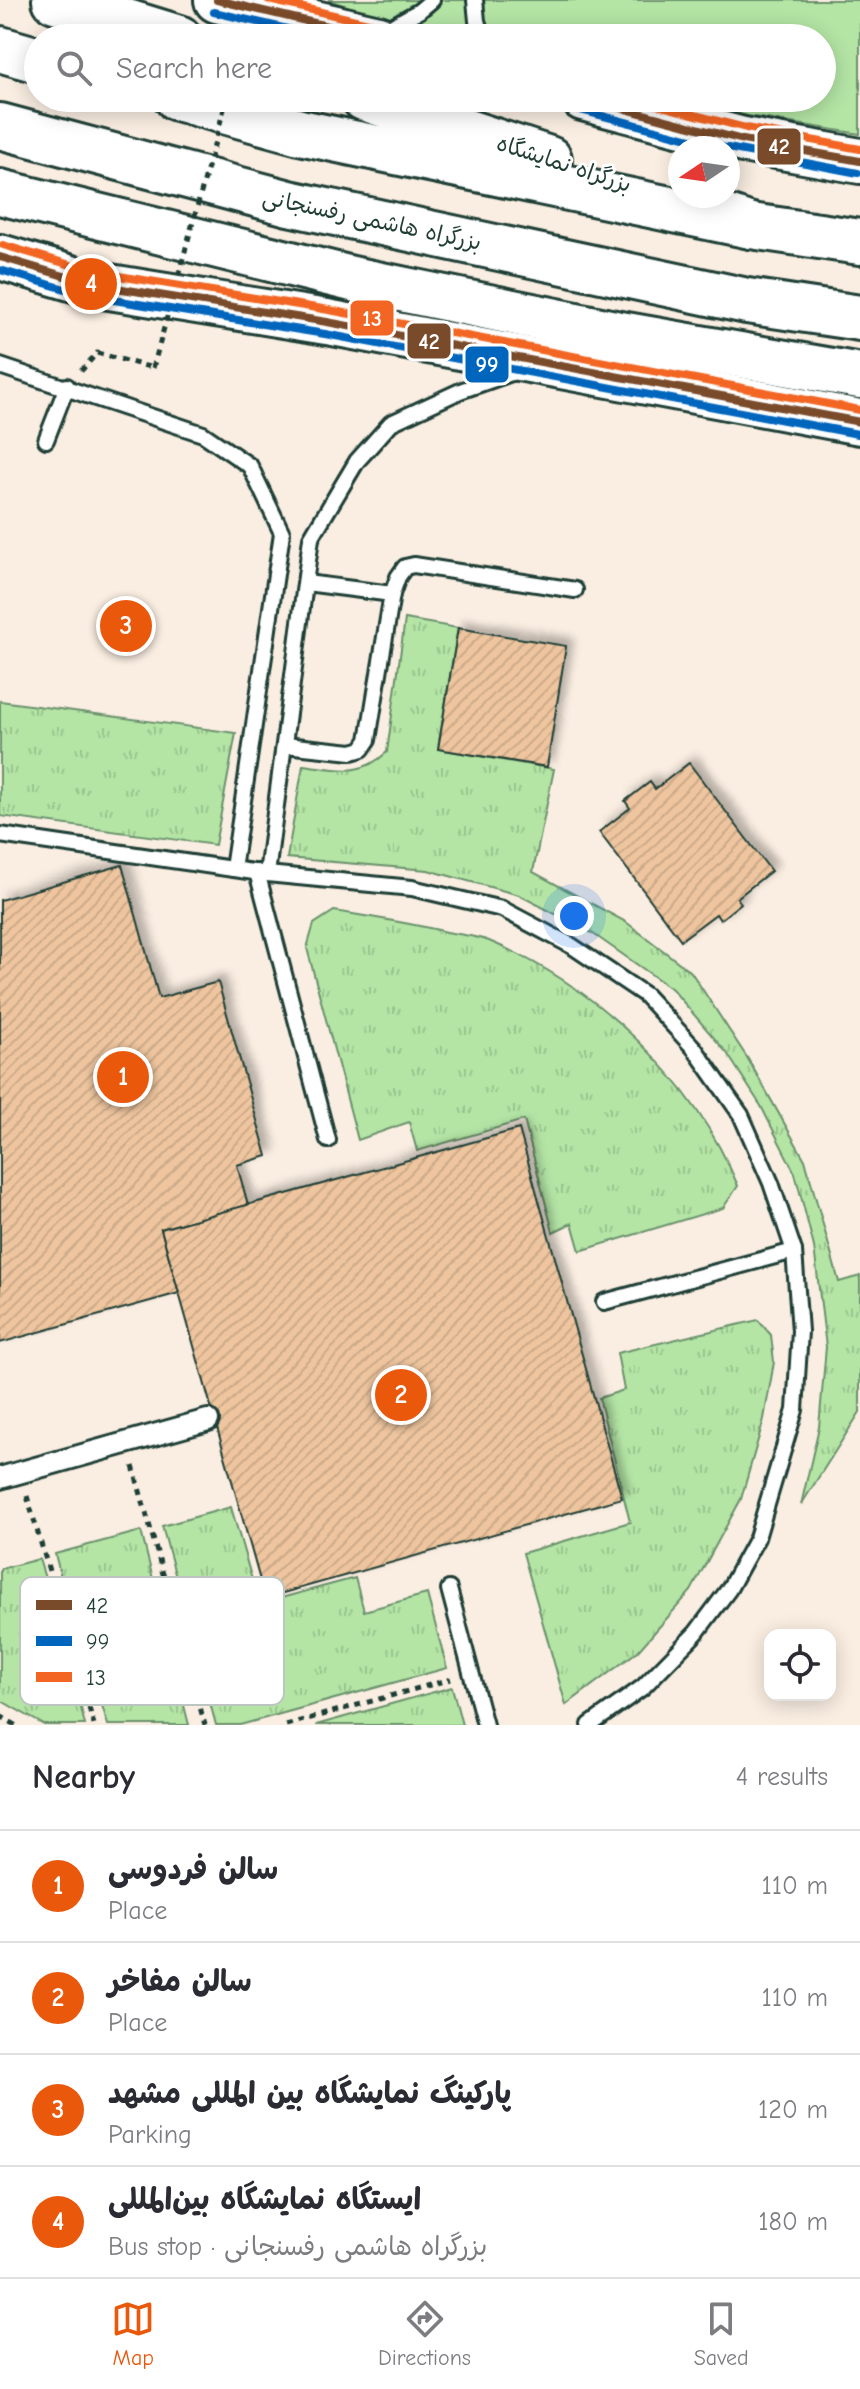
<!DOCTYPE html>
<meta charset="utf-8">
<style>
body{margin:0;font-family:"Comic Neue","Playpen Sans Arabic",sans-serif;background:#f7f7f7;color:#2b2b33}
.controls{position:absolute;right:24px;bottom:24px;display:grid;overflow:hidden;border-radius:16px;box-shadow:0 4px 20px #0003}
.controls button{width:72px;height:72px;display:grid;place-items:center;padding:0;border:0;border-bottom:2px solid #e1e1e2;background:#fff;color:#2b2b33;font:40px sans-serif}
.compass{position:absolute;left:668px;top:136px;width:72px;height:72px;border-radius:50%;background:#fff;box-shadow:0 4px 20px #0003;rotate:257deg}
.you{position:absolute;left:574px;top:916px;width:28px;height:28px;margin:-20px;border:6px solid #fff;border-radius:50%;background:#1a73e8;box-shadow:0 0 0 12px #1a73e833}
.badge{display:grid;place-items:center;width:52px;height:52px;border-radius:50%;background:#ea580c;color:#fff;font-size:26px;font-weight:700}
.pin{position:absolute;translate:-50% -50%;border:4px solid #fff;box-shadow:0 2px 8px #0006}
.list{margin:0;padding:0;list-style:none}
h2{display:flex;justify-content:space-between;align-items:center;height:104px;margin:0;padding:0 32px;font-size:34px}
h2 small{font-size:26px;font-weight:400;color:#7c7c81}
.list li{display:grid;grid-template-columns:52px 1fr auto;gap:24px;align-items:center;box-sizing:border-box;height:112px;padding:0 32px;border-top:2px solid #e1e1e2}
.list b{display:block;font-size:30px;white-space:nowrap}
.list p{margin:0;font-size:26px;white-space:nowrap;color:#7c7c81}
.list em{font-size:26px;font-style:normal;color:#7c7c81}
.icon{flex:none;width:44px;height:44px;fill:none;stroke:currentColor;stroke-width:2;stroke-linecap:round;stroke-linejoin:round}
.map{position:relative;flex:none;width:860px;height:1725px;overflow:hidden}
.search{position:absolute;background:#fff;box-shadow:0 4px 20px #0003;left:24px;right:24px;top:24px;height:88px;display:flex;align-items:center;gap:20px;box-sizing:border-box;padding:0 28px;border-radius:44px;color:#7c7c81;font-size:30px}
.sheet{height:552px;background:#fff}
nav{display:flex;justify-content:space-around;align-items:center;box-sizing:border-box;height:112px;border-top:2px solid #e1e1e2;background:#fff;font-size:22px;color:#7c7c81}
nav a{display:grid;justify-items:center;gap:4px}
nav .on{color:#ea580c}
.map>svg:first-child{display:block}
.grass{fill:url(#grass-tufts);stroke:#6a916c;stroke-width:2}
.green{fill:#b4e5a5;stroke:#6a916c;stroke-width:2}
.building{fill:url(#building-hatch);stroke:#1f3d34;stroke-width:2;filter:url(#shadow)}
.lines{fill:none;stroke-linecap:round;stroke-linejoin:round}
.service-casing{stroke:#1f3d34;stroke-width:20}
.pedestrian-casing{stroke:#1f3d34;stroke-width:26}
.trunk-casing{stroke:#1f3d34;stroke-width:50}
.path{stroke:#1f3d34;stroke-width:5;stroke-dasharray:6 6;stroke-linecap:butt}
.service{stroke:#fff;stroke-width:14}
.pedestrian{stroke:#fff;stroke-width:20}
.trunk{stroke:#fff;stroke-width:44}
.path-bridge{stroke:#1f3d34;stroke-width:5;stroke-dasharray:6 6;stroke-linecap:butt}
.bus-1-casing{stroke:#fff;stroke-width:14}
.bus-2-casing{stroke:#fff;stroke-width:14}
.bus-3-casing{stroke:#fff;stroke-width:14}
.bus-1{stroke:#7a4b2a;stroke-width:8}
.bus-2{stroke:#0065bd;stroke-width:8}
.bus-3{stroke:#f26522;stroke-width:8}
.labels{text-anchor:middle;dominant-baseline:central;stroke-width:6;stroke-linejoin:round;paint-order:stroke}
.street-label{font-size:22px;fill:#1f3d34;stroke:#fff}
.key{fill:#fff;stroke:#bcc5c2;stroke-width:2}
.key-label{font-size:22px;fill:#1f3d34}
.line-badge{stroke:#fff;stroke-width:3}
.badge-label{font-size:22px;text-anchor:middle;font-weight:bold;fill:#fff}
</style>
<div class="map">
<svg width="860" height="1725" viewBox="0 0 860 1725">
<defs>
<pattern id="grass-tufts" width="24" height="20" patternUnits="userSpaceOnUse" patternTransform="scale(2)"><rect width="24" height="20" fill="#b4e5a5"/><path d="M3 7l-1-3M5 7V3M7 7l1-3M15 17l-1-3M17 17v-4M19 17l1-3" fill="none" stroke="#9ac58f"/></pattern>
<pattern id="building-hatch" width="6" height="6" patternUnits="userSpaceOnUse" patternTransform="scale(2)"><rect width="6" height="6" fill="#eec59e"/><path d="M-1 1l2-2M0 6l6-6M5 7l2-2" fill="none" stroke="#ccaa89"/></pattern>
<filter id="shadow"><feDropShadow dx="7" dy="-7" stdDeviation="4" flood-color="#0004"/></filter>
</defs>
<rect width="100%" height="100%" fill="#faeee2"/>
<filter id="ink" filterUnits="userSpaceOnUse"><feTurbulence type="fractalNoise" baseFrequency=".0125" numOctaves="2"/><feDisplacementMap in="SourceGraphic" scale="16" xChannelSelector="R" yChannelSelector="G"/><feConvolveMatrix kernelMatrix="1 2 1 2 8 2 1 2 1" color-interpolation-filters="sRGB"/></filter>
<g filter="url(#ink)">
<!-- grass -->
<g class="grass">
<path d="M405,619L458,628L438,749L554,769L533,872L626,922L691,972L748,1059L805,1160L839,1282L860,1276V1412L801,1505L819,1427L826,1347L814,1247L795,1173L761,1106L727,1053L672,989L592,933L519,895L428,870L287,858L303,765C337,769 360,778 387,752Z"/>
<path d="M0,701L236,733L215,845L0,816Z"/>
<path d="M334,911C372,917 410,923 447,932C461,935 476,936 489,941C596,985 694,1079 738,1186L723,1208L580,1251L572,1223L553,1232L524,1120L417,1151L409,1122L358,1140L307,948L314,924Z"/>
<path d="M758,1320L771,1335L774,1362L764,1419L741,1499L691,1591L638,1651L566,1705L523,1553L630,1522L599,1398L624,1390L617,1353Z"/>
<path d="M231,1507L259,1604L355,1578L364,1611L427,1594L447,1668L240,1725H216L162,1526Z"/>
<path d="M141,1531L160,1607L111,1620L107,1609L77,1593L66,1596L55,1554Z"/>
<path d="M39,1559L52,1601L37,1604L19,1634L29,1670L65,1690L76,1687L85,1725H44L0,1700V1569Z"/>
<path d="M164,1627L189,1725H108L95,1682C111,1674 121,1656 117,1638Z"/>
<path d="M452,1687L462,1725H316Z"/>
</g>
<!-- green -->
<path class="green" d="M328,0H860V134L637,98H822V38H444Z"/>
<!-- building -->
<g class="building">
<path d="M458,628L566,646L547,767L438,749Z"/>
<path d="M689,763L771,871L737,898L741,903L720,920L716,914L681,940L599,832L630,808L625,801L650,782L655,789Z"/>
<path d="M122,865L159,998L218,982L267,1156L237,1165L248,1205L161,1229L179,1293L0,1343V900Z"/>
<path d="M519,1129L622,1498L265,1598L161,1229Z"/>
</g>
<g class="lines">
<!-- service casing -->
<g class="service-casing">
<g id="service">
<path d="M475,0L477,21L483,38"/>
<path d="M378,34L419,11L432,0"/>
<path d="M0,366L203,434L250,466L282,533L233,869"/>
<path d="M46,440L67,386"/>
<path d="M306,583L392,594"/>
<path d="M285,745L352,752L362,749L368,740L392,594L398,577L405,567L414,565L575,590"/>
<path d="M0,835L267,874L412,888L502,909L572,946L645,995L694,1048L741,1115L771,1183L794,1251L800,1331L795,1410L757,1538L729,1589L696,1633L643,1687L590,1725"/>
<path d="M257,872L328,1140"/>
<path d="M267,874L311,538L357,461L391,423L460,391L517,371"/>
<path d="M604,1302L794,1251"/>
<path d="M449,1589L485,1725"/>
</g>
</g>
<!-- pedestrian casing -->
<g class="pedestrian-casing">
<path id="pedestrian" d="M0,1478L208,1420"/>
</g>
<!-- trunk casing -->
<g class="trunk-casing">
<g id="trunk">
<path d="M55,0L179,38"/>
<path d="M217,0L378,38"/>
<path d="M0,49L38,60"/>
<path d="M177,98L300,132L751,226"/>
<path d="M364,98L549,159"/>
<path d="M583,98L743,140L860,161"/>
<path d="M0,126L289,203L747,301L860,318"/>
<path d="M0,192L352,279L620,334L860,376"/>
<path d="M725,217L751,226L860,242"/>
<path d="M0,257L91,284L327,322L860,422"/>
</g>
</g>
<!-- path -->
<g class="path">
<path d="M81,371L97,353L153,368"/>
<path d="M133,1466L205,1725"/>
<path d="M27,1496L62,1615"/>
<circle cx="71" cy="1644" r="31"/>
<path d="M100,1636L174,1615"/>
<path d="M79,1673L94,1725"/>
<path d="M0,1716L16,1725"/>
<path d="M286,1725L451,1679"/>
</g>
<!-- service -->
<use href="#service" class="service"/>
<!-- pedestrian -->
<use href="#pedestrian" class="pedestrian"/>
<!-- trunk -->
<use href="#trunk" class="trunk"/>
<!-- path-bridge -->
<g class="path-bridge">
<path d="M243,38L253,0"/>
<path d="M153,368L227,98"/>
</g>
<!-- bus-1 casing -->
<g class="bus-1-casing">
<g id="bus-1">
<path d="M217,0L378,38"/>
<path d="M583,98L743,140L860,161"/>
<path d="M0,257L91,284L327,322L860,422"/>
</g>
</g>
<!-- bus-2 casing -->
<g class="bus-2-casing">
<g id="bus-2">
<path d="M214,12L326,38"/>
<path d="M580,110L726,148"/>
<path d="M728,148L858,173"/>
<path d="M0,270L89,296L325,334L858,434"/>
</g>
</g>
<!-- bus-3 casing -->
<g class="bus-3-casing">
<g id="bus-3">
<path d="M269,0L381,26"/>
<path d="M630,98L746,128L860,149"/>
<path d="M3,245L94,272L329,310L860,410"/>
</g>
</g>
<!-- bus-1 -->
<use href="#bus-1" class="bus-1"/>
<!-- bus-2 -->
<use href="#bus-2" class="bus-2"/>
<!-- bus-3 -->
<use href="#bus-3" class="bus-3"/>
</g>
</g>
<g class="labels">
<!-- street labels -->
<g class="street-label">
<text transform="translate(564 164) rotate(18)">بزرگراه نمایشگاه</text>
<text transform="translate(372 220) rotate(12)">بزرگراه هاشمی رفسنجانی</text>
</g>
</g>
<!-- legend -->
<rect x="20" y="1577" width="264" height="128" rx="12" class="key"/>
<rect x="36" y="1600" width="36" height="10" fill="#7a4b2a"/>
<rect x="36" y="1636" width="36" height="10" fill="#0065bd"/>
<rect x="36" y="1672" width="36" height="10" fill="#f26522"/>
<g class="key-label">
<text x="86" y="1613">42</text>
<text x="86" y="1649">99</text>
<text x="86" y="1685">13</text>
</g>
<g class="line-badge">
<rect x="756" y="127" width="46" height="39" rx="8" fill="#7a4b2a"/>
<rect x="349" y="299" width="46" height="38" rx="8" fill="#f26522"/>
<rect x="406" y="322" width="46" height="38" rx="8" fill="#7a4b2a"/>
<rect x="464" y="345" width="46" height="39" rx="8" fill="#0065bd"/>
</g>
<g class="badge-label">
<text x="779" y="154">42</text>
<text x="372" y="326">13</text>
<text x="429" y="349">42</text>
<text x="487" y="372">99</text>
</g>
</svg>
<div class="controls">
<button><svg class="icon" aria-label="locate" viewBox="0 0 24 24"><circle cx="12" cy="12" r="6"/><path d="M12 2v4M12 18v4M2 12h4M18 12h4"/></svg></button>
</div>
<svg class="compass" viewBox="-18 -18 36 36"><path d="M0-13l5 13h-10z" fill="#e53935"/><path d="M0 13l5-13h-10z" fill="#7c7c81"/></svg>
<div class="you"></div>
<div class="pin badge" style="left:123px;top:1077px">1</div>
<div class="pin badge" style="left:401px;top:1395px">2</div>
<div class="pin badge" style="left:126px;top:626px">3</div>
<div class="pin badge" style="left:91px;top:284px">4</div>
<div class="search"><svg class="icon" aria-label="search" viewBox="0 0 24 24"><circle cx="10" cy="10" r="6"/><path d="M15 15l6 6"/></svg>Search here</div>
</div>
<section class="sheet">
<h2>Nearby<small>4 results</small></h2>
<ul class="list">
<li><span class="badge">1</span><div><b>سالن فردوسی</b><p>Place</p></div><em>110 m</em></li>
<li><span class="badge">2</span><div><b>سالن مفاخر</b><p>Place</p></div><em>110 m</em></li>
<li><span class="badge">3</span><div><b>پارکینگ نمایشگاه بین المللی مشهد</b><p>Parking</p></div><em>120 m</em></li>
<li><span class="badge">4</span><div><b>ایستگاه نمایشگاه بین‌المللی</b><p>Bus stop · بزرگراه هاشمی رفسنجانی</p></div><em>180 m</em></li>
</ul>
</section>
<nav>
<a class="on"><svg class="icon" aria-label="map" viewBox="0 0 24 24"><path d="M3 6l6-2 6 2 6-2v14l-6 2-6-2-6 2zM9 4v14M15 6v14"/></svg>Map</a>
<a><svg class="icon" aria-label="directions" viewBox="0 0 24 24"><path d="M12 3l9 9-9 9-9-9zM9 14v-3h6M13 9l2 2-2 2"/></svg>Directions</a>
<a><svg class="icon" aria-label="saved" viewBox="0 0 24 24"><path d="M7 4h10v16l-5-4-5 4z"/></svg>Saved</a>
</nav>
